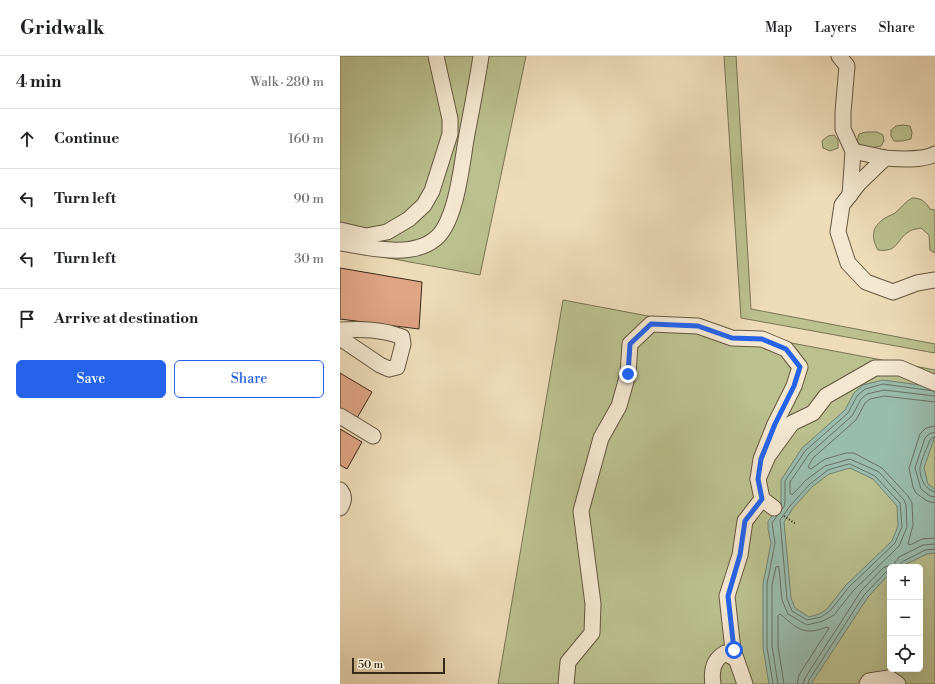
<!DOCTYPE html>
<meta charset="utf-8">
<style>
body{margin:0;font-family:"Libre Bodoni",serif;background:#f2f2f2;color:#202124}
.controls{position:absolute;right:12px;bottom:12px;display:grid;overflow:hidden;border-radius:6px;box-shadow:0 4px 16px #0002}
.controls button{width:36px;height:36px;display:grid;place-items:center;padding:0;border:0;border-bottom:1px solid #e0e0e0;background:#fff;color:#202124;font:20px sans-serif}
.scale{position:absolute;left:12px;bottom:10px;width:93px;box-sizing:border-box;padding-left:4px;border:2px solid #372919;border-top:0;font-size:11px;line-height:14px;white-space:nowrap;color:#372919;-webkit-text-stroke:3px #f4e8d1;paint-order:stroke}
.stop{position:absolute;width:12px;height:12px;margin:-9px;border:3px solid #2563eb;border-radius:50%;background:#fff}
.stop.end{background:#2563eb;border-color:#fff;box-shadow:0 1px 4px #0008}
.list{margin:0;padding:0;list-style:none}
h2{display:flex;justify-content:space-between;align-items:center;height:52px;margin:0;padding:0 16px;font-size:17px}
h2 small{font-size:13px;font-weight:400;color:#757577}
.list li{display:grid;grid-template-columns:26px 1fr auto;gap:12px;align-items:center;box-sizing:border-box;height:60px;padding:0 16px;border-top:1px solid #e0e0e0}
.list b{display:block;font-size:15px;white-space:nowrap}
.list em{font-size:13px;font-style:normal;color:#757577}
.actions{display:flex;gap:8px;padding:12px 16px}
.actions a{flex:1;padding:9px 0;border:1px solid #2563eb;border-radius:6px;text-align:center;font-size:14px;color:#2563eb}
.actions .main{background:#2563eb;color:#fff}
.icon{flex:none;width:22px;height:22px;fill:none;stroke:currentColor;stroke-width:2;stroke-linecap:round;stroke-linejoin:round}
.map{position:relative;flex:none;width:595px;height:628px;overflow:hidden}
header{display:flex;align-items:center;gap:24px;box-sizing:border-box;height:56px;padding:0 20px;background:#fff;border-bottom:1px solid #e0e0e0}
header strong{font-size:19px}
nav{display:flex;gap:22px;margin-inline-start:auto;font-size:14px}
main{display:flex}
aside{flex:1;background:#fff}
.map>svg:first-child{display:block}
.green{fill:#bac08e;stroke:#787454;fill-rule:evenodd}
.water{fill:#99bcae;stroke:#728172;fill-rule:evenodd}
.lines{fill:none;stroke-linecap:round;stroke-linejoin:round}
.shore{stroke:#687264;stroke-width:1}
.building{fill:#e0a585;stroke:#372919}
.minor-casing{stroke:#655641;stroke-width:17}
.path{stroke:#372919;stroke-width:2;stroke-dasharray:1 2;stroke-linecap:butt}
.minor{stroke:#f4e8d1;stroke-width:15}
.route{stroke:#2563eb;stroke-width:5}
</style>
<header>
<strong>Gridwalk</strong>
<nav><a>Map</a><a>Layers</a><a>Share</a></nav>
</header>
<main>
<aside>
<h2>4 min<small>Walk · 280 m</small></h2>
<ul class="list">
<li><svg class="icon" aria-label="ahead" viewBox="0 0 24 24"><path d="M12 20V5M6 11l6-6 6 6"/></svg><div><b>Continue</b></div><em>160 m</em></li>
<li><svg class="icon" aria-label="left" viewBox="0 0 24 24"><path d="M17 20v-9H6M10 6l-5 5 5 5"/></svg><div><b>Turn left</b></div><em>90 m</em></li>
<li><svg class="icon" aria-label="left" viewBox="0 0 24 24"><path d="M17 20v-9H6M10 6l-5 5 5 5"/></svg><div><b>Turn left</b></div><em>30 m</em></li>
<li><svg class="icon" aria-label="arrive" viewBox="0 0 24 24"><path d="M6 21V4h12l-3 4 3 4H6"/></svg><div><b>Arrive at destination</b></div></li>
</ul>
<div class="actions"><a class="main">Save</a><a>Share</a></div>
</aside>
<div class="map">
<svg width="595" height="628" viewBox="0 0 595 628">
<rect width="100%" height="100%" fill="#eedcb8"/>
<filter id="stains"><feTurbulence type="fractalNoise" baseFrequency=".005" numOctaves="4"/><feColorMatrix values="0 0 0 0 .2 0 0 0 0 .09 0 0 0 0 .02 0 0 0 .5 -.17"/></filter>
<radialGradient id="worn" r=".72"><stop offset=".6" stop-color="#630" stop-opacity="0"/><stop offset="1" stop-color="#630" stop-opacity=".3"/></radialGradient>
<!-- green -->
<g class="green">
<path d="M0,0H186L140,219L0,193Z"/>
<path d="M384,0H396L411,253L595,288V297L401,262Z"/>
<path d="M563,69L570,70L572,76L571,83L562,85H554L551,80V74L556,70Z"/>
<path d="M526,76H537L543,79L544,85L541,90L531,92L521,90L517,85L519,78Z"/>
<path d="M494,79L498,84V92L490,95L483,92L482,85L488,80Z"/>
<path d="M572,142C581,142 585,145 590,153L595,154V197L590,194L589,179L581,172C578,173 574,173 572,174C556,181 560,197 538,194C532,184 531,173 541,165C545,161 550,160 555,157C561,152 565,146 572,142Z"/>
<path d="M223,244L595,314V628H158ZM550,511H580V613H550Z"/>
</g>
<!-- water -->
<path class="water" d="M543,324L594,331L595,330V380L584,412L588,428L595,433V497L587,498L560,511H550V517L528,541L471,628H429L423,591V528L431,487L428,473V465L441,449V424L462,392L505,354L514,337L523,329ZM510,412L533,423L557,450L558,470L552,485L506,529L487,553L479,558L469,561L455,552L451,542L444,466L453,452L472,431L489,418Z"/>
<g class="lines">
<!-- shore -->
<g class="shore">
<path d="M595,346L544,340L530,343L525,347L516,364L473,402L468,411L471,413L485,403L506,397H514L542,412L568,440L572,447L573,469L568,488L570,489L582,483L595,482"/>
<path d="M595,370L586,372L580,378L569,412L573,431L576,437L587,445L595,447"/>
<path d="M595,376L589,378L585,382L575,412L581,433L590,440L595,441"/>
<path d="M595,381L592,382L590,384C587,392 582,402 580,411C579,421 585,434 595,436"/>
<path d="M510,408L535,420L560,447L562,471L555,487L509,531L490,555L481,561L467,564L452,555L447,543L440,464L450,450L470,428L488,414Z"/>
<path d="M442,453L444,451L445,445V425L465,395L508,357L517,340L525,333L543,328L594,335"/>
<path d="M559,511L560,508L562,506L585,494L595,493"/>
<path d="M433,628L427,591V528L435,487L432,467L437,460"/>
<path d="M438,628L432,590V529L436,511L438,510L439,512L442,544L448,558L467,569L483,565L494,559L513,535L559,490L567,471L566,449L564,444L539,416L510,403L485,410L466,424L452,439L450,437V426L469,398L512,360L521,343L527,338L544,334L595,340"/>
<path d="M444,628L438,590V560L440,558C458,573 463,580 487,571L489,572L459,619L457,628"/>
<path d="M463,628L465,622L521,535L543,512L547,510H553L556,505L559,501L583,489L595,488"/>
<path d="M468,628L469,624L524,539L546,516L550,515"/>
</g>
</g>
<!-- building -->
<g class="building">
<path d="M0,212L82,226L79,273L0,263Z"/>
<path d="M0,317L32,336L17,362L0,352Z"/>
<path d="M0,373L22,386L7,413L0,409Z"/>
</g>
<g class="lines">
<!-- minor casing -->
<g class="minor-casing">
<g id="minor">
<path d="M499,0L507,10L503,56V73L513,95L510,139"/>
<path d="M513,95L545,102"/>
<path d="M595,98C582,105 559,103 545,102L519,127L502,149L498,176L508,207L526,226L553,236L577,227L595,224"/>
<path d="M0,174L26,180L47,176L69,163L84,149L92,135L110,78V63L96,0"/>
<path d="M0,187C27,191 71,203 95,183C117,166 122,105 127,78C132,52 137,26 141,0"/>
<path d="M0,274C21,273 42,273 62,281L63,288L57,311L49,313L40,309L0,282"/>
<path d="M0,360L33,380"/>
<path d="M0,434C5,440 4,446 0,452"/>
<path d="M422,443L418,423L428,400L452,367L473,357L486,340L535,312H560L595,327"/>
<path d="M226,628L228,606L252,577L253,548L241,455L261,382L279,350L288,318L290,288L311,268L358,270L392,282L422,283L446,293L460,311L454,330L435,368L421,403L418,423"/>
<path d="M373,628C371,615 373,604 385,597L396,603"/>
<path d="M405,628L393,594L387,540L400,499L405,465L422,443L434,452"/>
<path d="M527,628L529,625L549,622L558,628"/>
</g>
</g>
<!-- path -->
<path class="path" d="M444,460L456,468"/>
<!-- minor -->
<use href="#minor" class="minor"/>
</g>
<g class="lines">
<!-- route -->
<path class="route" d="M288,318L290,288L311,268L358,270L392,282L422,283L446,293L460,311L454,330L435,368L421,403L418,423L422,443L405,465L400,499L388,540L394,594"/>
</g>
<rect width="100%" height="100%" filter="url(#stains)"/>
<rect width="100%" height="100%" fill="url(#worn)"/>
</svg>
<div class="controls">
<button>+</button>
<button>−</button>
<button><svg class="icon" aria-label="locate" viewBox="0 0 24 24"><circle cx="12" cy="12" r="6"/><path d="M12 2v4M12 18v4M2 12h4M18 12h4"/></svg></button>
</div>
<div class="scale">50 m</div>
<div class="stop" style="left:394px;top:594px"></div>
<div class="stop end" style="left:288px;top:318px"></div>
</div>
</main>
